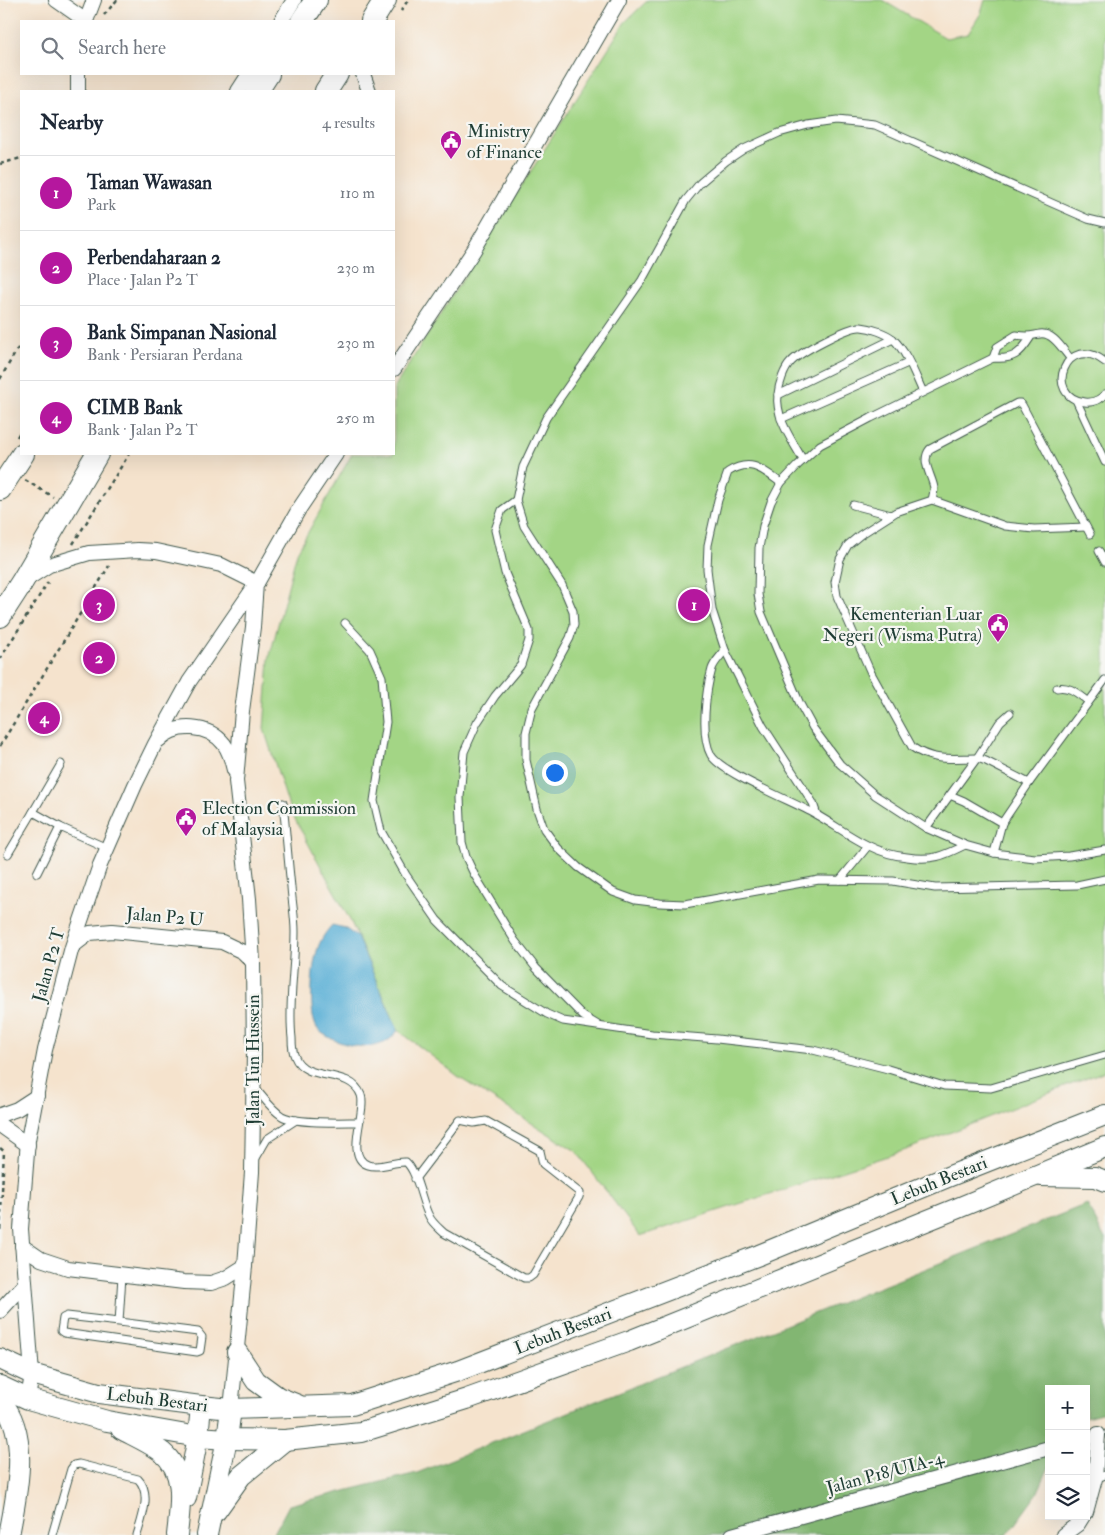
<!DOCTYPE html>
<meta charset="utf-8">
<style>
body{margin:0;font-family:"IM FELL Double Pica",serif;background:#f2f2f3;color:#1f2937}
.controls{position:absolute;right:15px;bottom:15px;display:grid;overflow:hidden;border-radius:0px;box-shadow:0 5px 20px #0002}
.controls button{width:45px;height:45px;display:grid;place-items:center;padding:0;border:0;border-bottom:1px solid #e0e1e3;background:#fff;color:#1f2937;font:25px sans-serif}
.you{position:absolute;left:554px;top:772px;width:18px;height:18px;margin:-12px;border:4px solid #fff;border-radius:50%;background:#1a73e8;box-shadow:0 0 0 8px #1a73e833}
.badge{display:grid;place-items:center;width:32px;height:32px;border-radius:50%;background:#b5179e;color:#fff;font-size:16px;font-weight:700}
.pin{position:absolute;translate:-50% -50%;border:2px solid #fff;box-shadow:0 1px 5px #0006}
.list{margin:0;padding:0;list-style:none}
h2{display:flex;justify-content:space-between;align-items:center;height:65px;margin:0;padding:0 20px;font-size:21px}
h2 small{font-size:16px;font-weight:400;color:#747a83}
.list li{display:grid;grid-template-columns:32px 1fr auto;gap:15px;align-items:center;box-sizing:border-box;height:75px;padding:0 20px;border-top:1px solid #e0e1e3}
.list b{display:block;font-size:19px;white-space:nowrap}
.list p{margin:0;font-size:16px;white-space:nowrap;color:#747a83}
.list em{font-size:16px;font-style:normal;color:#747a83}
.icon{flex:none;width:28px;height:28px;fill:none;stroke:currentColor;stroke-width:2;stroke-linecap:round;stroke-linejoin:round}
.map{position:relative;flex:none;width:1105px;height:1535px;overflow:hidden}
.search{position:absolute;background:#fff;box-shadow:0 5px 20px #0002;left:20px;top:20px;width:375px;height:55px;display:flex;align-items:center;gap:12px;box-sizing:border-box;padding:0 18px;border-radius:0px;color:#747a83;font-size:19px}
.panel{position:absolute;background:#fff;box-shadow:0 5px 20px #0002;left:20px;top:90px;width:375px;height:365px;border-radius:0px}
.map>svg:first-child{display:block}
.green{fill:#a3d585;stroke:#61895c}
.forest{fill:#82b672;stroke:#507a53}
.water{fill:#59afd6;stroke:#3c7685}
.lines{fill:none;stroke-linecap:round;stroke-linejoin:round}
.lane-casing{stroke:#3f564b;stroke-width:9}
.street-casing{stroke:#3f564b;stroke-width:16}
.secondary-casing{stroke:#3f564b;stroke-width:22}
.primary-casing{stroke:#3f564b;stroke-width:24}
.path{stroke:#3f564b;stroke-width:2.5;stroke-dasharray:4 4;stroke-linecap:butt}
.lane{stroke:#fff;stroke-width:7}
.street{stroke:#fff;stroke-width:14}
.secondary{stroke:#fff;stroke-width:20}
.primary{stroke:#fff;stroke-width:22}
.labels{text-anchor:middle;dominant-baseline:central;stroke-width:4.5;stroke-linejoin:round;paint-order:stroke}
.poi-label{font-size:18px;fill:#1f3d34;stroke:#f6f6f2;text-anchor:start}
.street-label{font-size:18px;fill:#1f3d34;stroke:#f6f6f2}
</style>
<div class="map">
<svg width="1105" height="1535" viewBox="0 0 1105 1535">
<rect width="100%" height="100%" fill="#f6f6f2"/>
<filter id="ink" filterUnits="userSpaceOnUse"><feTurbulence type="fractalNoise" baseFrequency=".02" numOctaves="2"/><feDisplacementMap in="SourceGraphic" scale="10" xChannelSelector="R" yChannelSelector="G"/><feConvolveMatrix kernelMatrix="1 2 1 2 8 2 1 2 1" color-interpolation-filters="sRGB"/></filter>
<filter id="wash" filterUnits="userSpaceOnUse"><feTurbulence type="fractalNoise" baseFrequency=".0096" numOctaves="4" result="noise"/><feDisplacementMap in="SourceGraphic" scale="20" xChannelSelector="R" yChannelSelector="G"/><feGaussianBlur stdDeviation="1.12" result="paint"/><feColorMatrix in="noise" values="0 0 0 0 0 0 0 0 0 0 0 0 0 0 0 0 0 1.4 0 .05"/><feComposite in="paint" operator="in"/></filter>
<g filter="url(#wash)">
<rect width="100%" height="100%" fill="#f5e3cd"/>
<!-- green -->
<path class="green" d="M648,0H882L946,38L968,34L981,13L985,0H1105V1071L906,1150L640,1236L576,1151L463,1080L398,1030L351,922L290,810L264,729L269,659L297,552L352,454H394V388L625,22Z"/>
<!-- forest -->
<path class="forest" d="M1087,1204L1105,1239V1412L1086,1417V1389H1049V1467L1037,1494L1007,1535H273L289,1505L417,1473Z"/>
<!-- water -->
<path class="water" d="M332,925L345,928L357,937L398,1030C385,1052 353,1049 332,1039C327,1036 320,1033 317,1028C308,1014 312,966 317,951C320,940 325,933 332,925Z"/>
</g>
<g filter="url(#ink)">
<g class="lines">
<!-- lane casing -->
<g class="lane-casing">
<g id="lane">
<path d="M1105,223L1088,219L875,125L836,121L808,125L779,133L744,149L726,161L700,183L686,200L642,280L546,418L523,467L516,500L524,526L562,585L573,611L574,625L570,638L532,708L526,733V760L537,809L544,829L558,848L578,867L613,892L635,900L660,903L685,904L819,880L893,881L935,888L1077,885L1105,879"/>
<path d="M1030,338C1020,354 1013,360 993,358L871,418L820,445L798,465L781,483L771,502L763,526L759,548L758,594L761,612L800,704L813,728L840,764L875,795L926,828L965,845L994,853L1035,858L1069,856L1105,850"/>
<path d="M993,358L997,347L1016,335C1028,337 1029,336 1040,334C1053,332 1063,350 1070,358"/>
<path d="M1105,362C1066,331 1042,397 1085,402C1092,403 1100,400 1105,394"/>
<path d="M778,395L893,339"/>
<path d="M1077,402L1105,462"/>
<path d="M781,419L908,363"/>
<path d="M803,460C792,440 775,418 778,394C779,384 784,369 791,362C800,352 849,326 861,327C871,328 886,333 893,339C907,352 915,375 923,392"/>
<path d="M781,483C762,469 751,458 728,472L718,500L708,545L707,569L712,610L725,650C721,656 714,662 712,669C706,690 700,735 711,755C721,773 794,802 815,814C833,824 849,836 867,845C879,851 895,856 907,857C932,861 943,856 965,845"/>
<path d="M516,500L502,510L495,530L505,573L529,630V640L521,665L495,696L477,723L464,752L460,797L462,842L466,857L474,874L515,941L536,968L583,1016L598,1025"/>
<path d="M932,500L1005,526L1034,529L1086,527"/>
<path d="M853,505L891,515"/>
<path d="M1099,551L1105,562"/>
<path d="M345,623L370,650L382,677L386,722L374,801L381,831L406,875L437,920L502,986L547,1014L563,1021L652,1034L717,1039L813,1050L888,1069L944,1086L991,1088L1105,1055"/>
<path d="M725,650L763,726L813,803L817,815"/>
<path d="M1057,688C1069,685 1078,694 1088,701"/>
<path d="M1010,713L1000,722L977,758L986,761L1029,783"/>
<path d="M950,795L977,758C952,758 933,762 912,747L871,673L837,596L835,582L840,559L848,545L860,535L896,512L932,500C933,496 934,492 934,488C932,475 920,461 930,449L1017,403H1020L1022,405L1090,534"/>
<path d="M283,803C286,831 288,859 291,887C292,902 295,917 295,932C295,967 288,1003 292,1038C292,1044 292,1051 295,1057C305,1083 350,1067 361,1095C367,1112 344,1157 368,1165C380,1169 394,1161 406,1162C418,1173 421,1201 429,1216C432,1223 439,1228 444,1233L524,1278H529L533,1275L579,1197L580,1193L543,1164L540,1151L486,1121L474,1123L460,1120L415,1179"/>
<path d="M33,812L61,764"/>
<path d="M1002,823L1029,783L1105,680"/>
<path d="M926,828L950,795L964,801L1002,823L994,853"/>
<path d="M8,854L33,812L60,827"/>
<path d="M37,873L60,827L107,848"/>
<path d="M840,880L868,846"/>
<path d="M255,1088C263,1097 271,1109 282,1116C296,1124 341,1122 359,1122"/>
<path d="M256,1158L267,1139L296,1120"/>
<path d="M119,1322L67,1316L63,1318L61,1331L64,1333L197,1352L200,1351L202,1337L198,1332L119,1322L122,1276"/>
<path d="M1095,1479L1105,1475"/>
<path d="M52,1535L71,1469L74,1465L79,1464L138,1479C152,1493 142,1518 137,1535"/>
</g>
</g>
<!-- street casing -->
<g class="street-casing">
<g id="street">
<path d="M56,0L86,21"/>
<path d="M86,21L94,0"/>
<path d="M281,21L294,0"/>
<path d="M363,74L369,91"/>
<path d="M78,91V74"/>
<path d="M238,91L249,74"/>
<path d="M394,369L474,250L619,0"/>
<path d="M27,579L49,565L89,553L138,550L156,551L221,565L257,583"/>
<path d="M159,740C176,722 209,725 224,744C230,752 232,761 234,770"/>
<path d="M73,946L90,933L112,931L222,942L243,952L253,962"/>
<path d="M0,1115L17,1109L37,1096"/>
<path d="M0,1125L28,1145"/>
<path d="M22,1246L41,1259L68,1268L184,1282L211,1283L226,1278L245,1266"/>
<path d="M0,1311L24,1285"/>
<path d="M28,1399L32,1374L21,1229L28,1140L45,1050L72,947L100,865L135,785L155,744L189,682L257,583L299,509L336,454"/>
<path d="M231,1409L245,1266L252,1172L254,1053L253,962L249,899L236,781L242,711L253,627L256,583"/>
<path d="M1086,1512L1095,1479L1098,1434"/>
<path d="M732,1535L1049,1448"/>
<path d="M1063,1535L1078,1524L1083,1516"/>
</g>
</g>
<!-- secondary casing -->
<g class="secondary-casing">
<g id="secondary">
<path d="M1041,1176L1095,1177L1105,1181"/>
<path d="M237,1352L256,1381L278,1397L298,1405"/>
<path d="M0,1359L32,1374L99,1393L201,1406L231,1409L352,1405L458,1371L759,1255L950,1176L1105,1115"/>
<path d="M0,1386L28,1399L107,1421L198,1437L227,1439L285,1440L361,1432L467,1399L629,1341L958,1208L1105,1147"/>
<path d="M0,1400C31,1435 17,1493 9,1535"/>
<path d="M121,1429C134,1436 150,1443 162,1452C187,1473 180,1506 177,1535"/>
<path d="M186,1498L198,1437L201,1406"/>
<path d="M216,1511L241,1476L285,1440"/>
<path d="M207,1535L227,1439L231,1409"/>
</g>
</g>
<!-- primary casing -->
<g class="primary-casing">
<g id="primary">
<path d="M302,21L316,0"/>
<path d="M372,21L385,0"/>
<path d="M257,91L268,74"/>
<path d="M326,91L337,74"/>
<path d="M0,489L23,454"/>
<path d="M0,616L22,582L97,454"/>
</g>
</g>
<!-- path -->
<g class="path">
<path d="M401,11L408,0"/>
<path d="M104,15L117,0"/>
<path d="M0,164L21,158"/>
<path d="M0,379L21,343"/>
<path d="M17,437L21,430"/>
<path d="M25,480L53,497"/>
<path d="M73,544L129,454"/>
<path d="M0,659L48,582"/>
<path d="M0,746L109,566"/>
<path d="M0,1148L4,1151L0,1232"/>
</g>
<!-- lane -->
<use href="#lane" class="lane"/>
<!-- street -->
<use href="#street" class="street"/>
<!-- secondary -->
<use href="#secondary" class="secondary"/>
<!-- primary -->
<use href="#primary" class="primary"/>
</g>
</g>
<!-- icons -->
<defs>
<g id="civic-pin" transform="scale(1.125)"><path d="M0 17L-7.5 6A9.5 9.5 0 1 1 7.5 6Z" fill="#b5179e" stroke="#f6f6f2"/><path d="M-.6-6.5H3V-4.5H.6V-3L4-1V1h2V6H-6V1h2V-1L-.6-3ZM-1.2 2.5V6h2.4V2.5Z" fill="#fff"/></g>
</defs>
<g fill-rule="evenodd">
<use href="#civic-pin" x="451" y="141"/>
<use href="#civic-pin" x="998" y="624"/>
<use href="#civic-pin" x="186" y="818"/>
</g>
<g class="labels">
<!-- poi labels -->
<g class="poi-label">
<text x="467" y="131">Ministry<tspan x="467" dy="21">of Finance</tspan></text>
<text x="982" y="614" text-anchor="end">Kementerian Luar<tspan x="982" dy="21">Negeri (Wisma Putra)</tspan></text>
<text x="202" y="808">Election Commission<tspan x="202" dy="21">of Malaysia</tspan></text>
</g>
<!-- street labels -->
<g class="street-label">
<text transform="translate(165 917) rotate(5)">Jalan P2 U</text>
<text transform="translate(49 965) rotate(-74)">Jalan P2 T</text>
<text transform="translate(253 1060) rotate(-90)">Jalan Tun Hussein</text>
<text transform="translate(939 1181) rotate(-22)">Lebuh Bestari</text>
<text transform="translate(563 1331) rotate(-21)">Lebuh Bestari</text>
<text transform="translate(157 1400) rotate(7)">Lebuh Bestari</text>
<text transform="translate(885 1473) rotate(-15)">Jalan P18/UIA-4</text>
</g>
</g>
</svg>
<div class="controls">
<button>+</button>
<button>−</button>
<button><svg class="icon" aria-label="layers" viewBox="0 0 24 24"><path d="M12 4l9 5-9 5-9-5zM3 14l9 5 9-5"/></svg></button>
</div>
<div class="you"></div>
<div class="pin badge" style="left:694px;top:605px">1</div>
<div class="pin badge" style="left:99px;top:658px">2</div>
<div class="pin badge" style="left:99px;top:605px">3</div>
<div class="pin badge" style="left:44px;top:718px">4</div>
<div class="search"><svg class="icon" aria-label="search" viewBox="0 0 24 24"><circle cx="10" cy="10" r="6"/><path d="M15 15l6 6"/></svg>Search here</div>
<section class="panel">
<h2>Nearby<small>4 results</small></h2>
<ul class="list">
<li><span class="badge">1</span><div><b>Taman Wawasan</b><p>Park</p></div><em>110 m</em></li>
<li><span class="badge">2</span><div><b>Perbendaharaan 2</b><p>Place · Jalan P2 T</p></div><em>230 m</em></li>
<li><span class="badge">3</span><div><b>Bank Simpanan Nasional</b><p>Bank · Persiaran Perdana</p></div><em>230 m</em></li>
<li><span class="badge">4</span><div><b>CIMB Bank</b><p>Bank · Jalan P2 T</p></div><em>250 m</em></li>
</ul>
</section>
</div>
